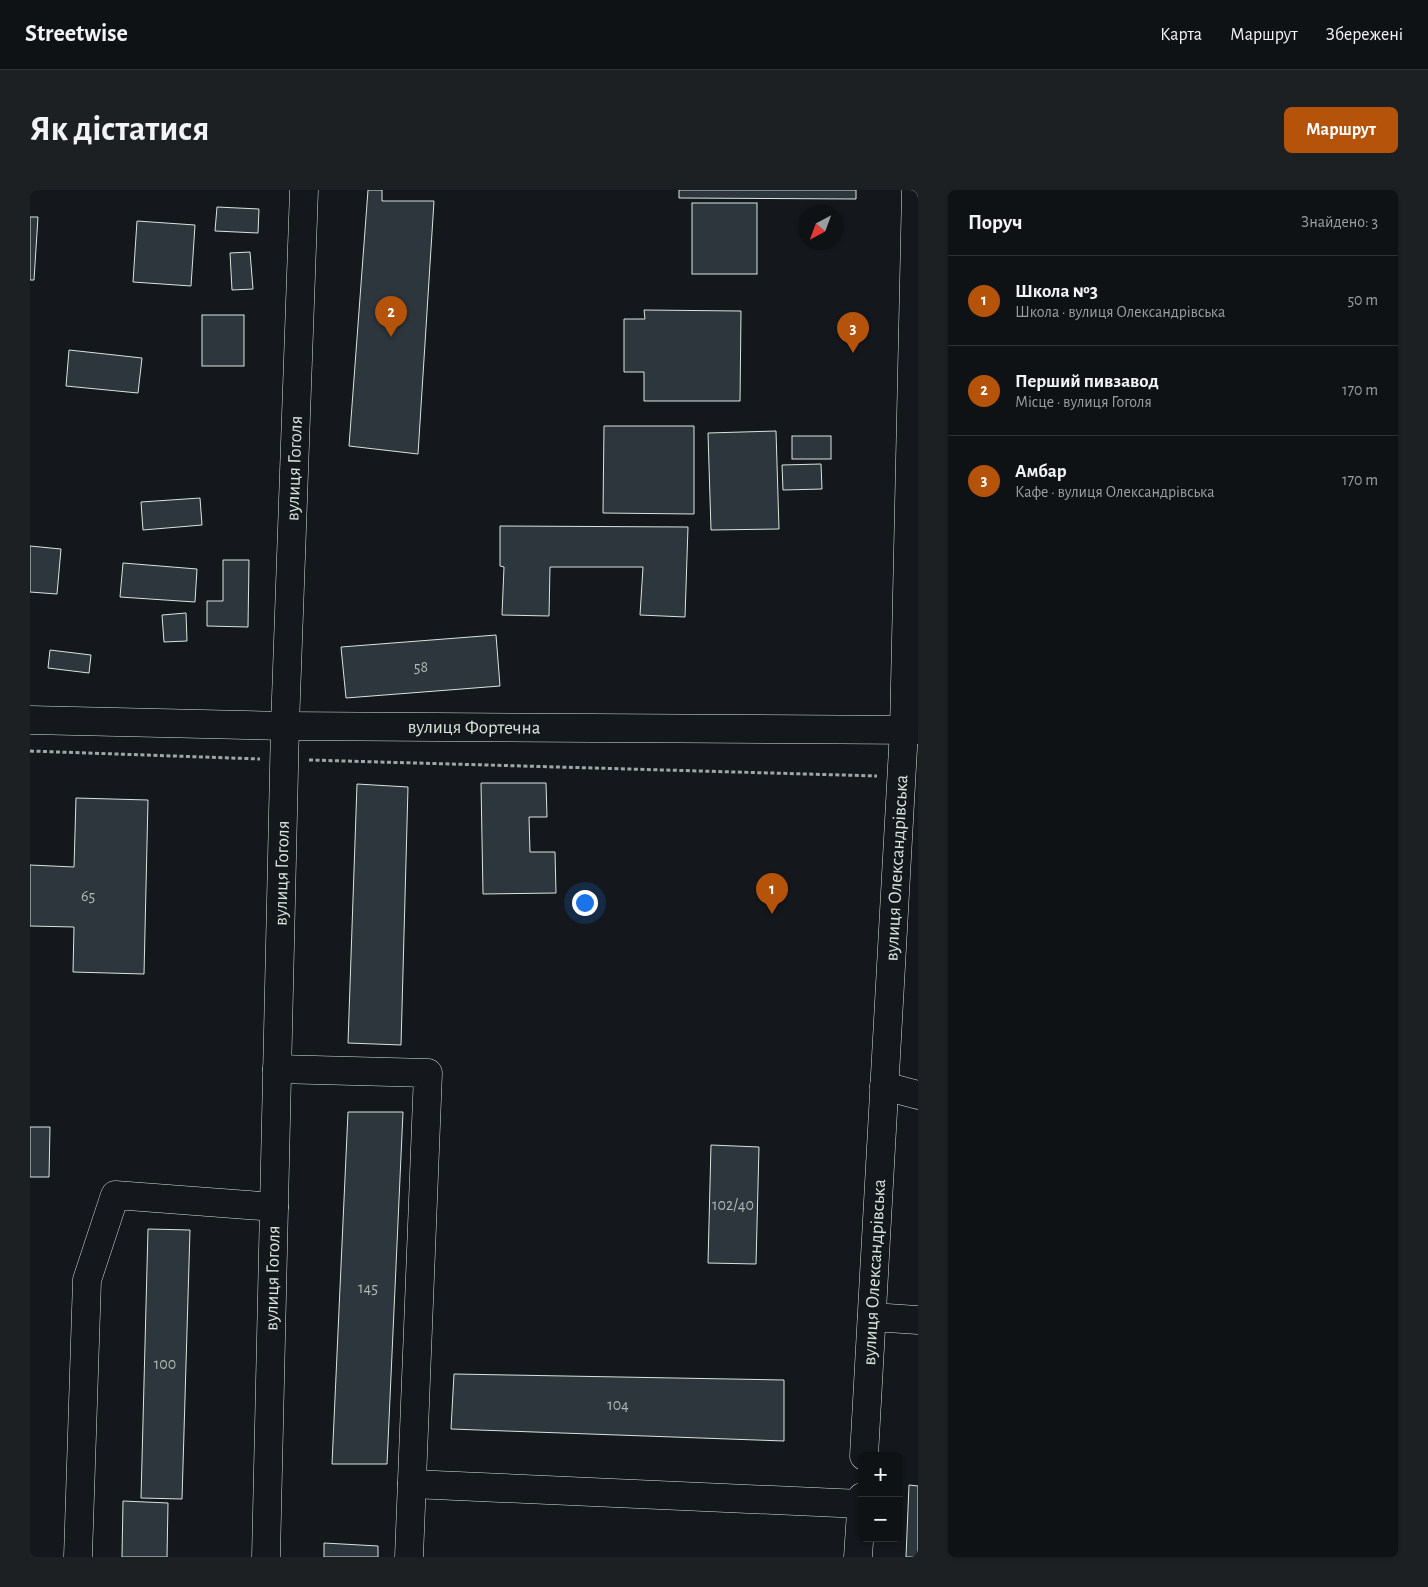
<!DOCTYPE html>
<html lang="uk">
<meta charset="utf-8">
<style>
body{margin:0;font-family:"Alegreya Sans",sans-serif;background:#1d2022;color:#f1f3f6}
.controls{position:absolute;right:15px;bottom:15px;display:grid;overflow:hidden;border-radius:8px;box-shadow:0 1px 4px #0004}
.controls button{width:45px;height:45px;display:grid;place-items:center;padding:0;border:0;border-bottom:1px solid #2f3234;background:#0f1215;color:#f1f3f6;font:25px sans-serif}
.compass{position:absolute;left:768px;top:15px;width:45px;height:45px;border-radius:50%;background:#0f1215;box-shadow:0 1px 4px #0004;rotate:221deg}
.you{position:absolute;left:554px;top:712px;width:18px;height:18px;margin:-12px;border:4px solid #fff;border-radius:50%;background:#1a73e8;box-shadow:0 0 0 8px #1a73e833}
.badge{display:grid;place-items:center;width:32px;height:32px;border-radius:50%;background:#b45309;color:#fff;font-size:16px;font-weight:700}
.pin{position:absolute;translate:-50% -41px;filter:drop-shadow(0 1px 2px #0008)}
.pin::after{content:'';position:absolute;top:26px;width:18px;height:15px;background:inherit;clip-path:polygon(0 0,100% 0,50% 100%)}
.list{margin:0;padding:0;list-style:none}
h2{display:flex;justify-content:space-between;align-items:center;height:65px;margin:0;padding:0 20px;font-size:21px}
h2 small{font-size:16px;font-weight:400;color:#9b9ea0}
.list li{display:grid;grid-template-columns:32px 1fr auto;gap:15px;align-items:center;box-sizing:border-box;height:90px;padding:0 20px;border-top:1px solid #2f3234}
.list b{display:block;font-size:19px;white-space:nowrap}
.list p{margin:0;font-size:16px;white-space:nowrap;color:#9b9ea0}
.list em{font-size:16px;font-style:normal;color:#9b9ea0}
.map{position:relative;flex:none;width:888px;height:1367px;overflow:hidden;border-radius:8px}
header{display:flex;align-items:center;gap:30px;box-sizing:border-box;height:70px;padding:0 25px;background:#0f1215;border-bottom:1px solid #2f3234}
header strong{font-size:24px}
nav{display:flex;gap:28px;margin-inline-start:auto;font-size:18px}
.intro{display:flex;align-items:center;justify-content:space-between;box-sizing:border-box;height:120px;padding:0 30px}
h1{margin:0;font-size:35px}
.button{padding:12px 22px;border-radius:8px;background:#b45309;color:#fff;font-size:18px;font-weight:700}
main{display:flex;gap:30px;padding:0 30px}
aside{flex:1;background:#0f1215;border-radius:8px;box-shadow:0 1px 4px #0004}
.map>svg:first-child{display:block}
.building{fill:#2c363c;stroke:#d8e6dc}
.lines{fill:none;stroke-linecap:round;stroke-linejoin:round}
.minor-casing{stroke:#d8e6dc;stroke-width:29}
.path{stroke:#9da8a2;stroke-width:3;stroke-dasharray:4 2.5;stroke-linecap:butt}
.minor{stroke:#14181c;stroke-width:28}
.labels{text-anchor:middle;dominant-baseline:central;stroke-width:4;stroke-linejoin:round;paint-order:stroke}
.number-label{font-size:16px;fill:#adbab4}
.street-label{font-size:19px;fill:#d8e6dc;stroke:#14181c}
</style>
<header>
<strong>Streetwise</strong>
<nav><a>Карта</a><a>Маршрут</a><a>Збережені</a></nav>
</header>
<div class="intro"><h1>Як дістатися</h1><a class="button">Маршрут</a></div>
<main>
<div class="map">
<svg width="888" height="1367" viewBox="0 0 888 1367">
<rect width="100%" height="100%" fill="#14181c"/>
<!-- building -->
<g class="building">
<path d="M338,0H352V11H404L388,264L319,256Z"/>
<path d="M649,0H826V9L649,8Z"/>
<rect x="662" y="13" width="65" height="71"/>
<path d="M187,17L229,19L228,43L185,41Z"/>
<path d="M0,27H8L4,90H0Z"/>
<path d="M107,31L165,35L161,96L103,92Z"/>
<path d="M220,62L223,99L202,100L200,63Z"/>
<path d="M614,120L711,121L710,211H614V182H594V129H615Z"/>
<rect x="172" y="125" width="42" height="51"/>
<path d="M39,160L112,168L108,203L36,196Z"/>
<path d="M574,236H664V324L573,323Z"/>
<path d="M746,241L749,339L681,340L678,243Z"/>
<rect x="762" y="246" width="39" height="23"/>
<path d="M791,274L792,299L753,300L752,275Z"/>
<path d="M170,308L172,335L113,340L111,312Z"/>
<path d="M470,336L658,337L655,427L610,425L613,377H520L519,426L472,425L474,377L470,376Z"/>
<path d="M0,356L31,359L27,404L0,402Z"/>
<path d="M193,370H219L218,437L177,436V411H193Z"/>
<path d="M93,373L167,379L165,412L90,407Z"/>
<path d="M156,423L157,451L134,452L132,425Z"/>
<path d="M466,445L470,496L316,508L311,457Z"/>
<path d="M20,460L61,465L59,483L18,478Z"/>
<path d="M451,593H516L517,627H499L500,662H525L526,703L453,704Z"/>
<path d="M327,594L378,597L371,855L318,853Z"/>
<path d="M46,608L118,610L114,784L43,782L44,737L0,736V675L44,677Z"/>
<path d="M318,922H373L357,1274H302Z"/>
<path d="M0,937H20L19,987H0Z"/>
<path d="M681,955L729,957L726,1074L678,1073Z"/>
<path d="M118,1039L160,1040L152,1309L111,1308Z"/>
<path d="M424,1184L754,1190V1251L421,1239Z"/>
<path d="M879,1295L888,1296V1367H876Z"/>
<path d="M93,1311L138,1313L137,1367H92Z"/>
<path d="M294,1353L348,1356V1367H294Z"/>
</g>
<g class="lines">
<!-- minor casing -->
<g class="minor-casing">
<g id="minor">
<path id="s1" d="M0,530L255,536L888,540"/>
<path d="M247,879L398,883L379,1367"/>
<path d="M854,896L888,905"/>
<path d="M842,1127L888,1130"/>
<path id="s2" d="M834,1266L874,540L886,0"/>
<path d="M382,1294L831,1314"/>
<path d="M48,1367L57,1090L85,1005L244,1017"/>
<path id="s3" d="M236,1367L255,536L274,0"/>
<path d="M828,1367L832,1307"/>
</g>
</g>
<!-- path -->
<g class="path">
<path d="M0,561L230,569"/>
<path d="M279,570L847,586"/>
</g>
<!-- minor -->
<use href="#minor" class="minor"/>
</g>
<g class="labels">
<!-- number labels -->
<g class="number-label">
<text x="391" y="477">58</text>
<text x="58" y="706">65</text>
<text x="703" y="1015">102/40</text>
<text x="338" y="1098">145</text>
<text x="135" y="1174">100</text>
<text x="588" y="1215">104</text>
</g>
<!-- street labels -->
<g class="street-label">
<text stroke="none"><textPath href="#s3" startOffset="1089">вулиця Гоголя</textPath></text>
<text stroke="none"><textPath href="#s1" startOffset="444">вулиця Фортечна</textPath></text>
<text stroke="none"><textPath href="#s2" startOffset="589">вулиця Олександрівська</textPath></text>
<text stroke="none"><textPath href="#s3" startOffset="684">вулиця Гоголя</textPath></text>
<text stroke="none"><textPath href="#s2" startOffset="184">вулиця Олександрівська</textPath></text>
<text stroke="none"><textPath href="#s3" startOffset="279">вулиця Гоголя</textPath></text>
</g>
</g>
</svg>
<div class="controls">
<button>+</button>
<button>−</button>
</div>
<svg class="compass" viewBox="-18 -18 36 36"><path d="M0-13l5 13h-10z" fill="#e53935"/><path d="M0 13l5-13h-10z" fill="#9b9ea0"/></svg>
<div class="you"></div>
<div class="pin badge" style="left:742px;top:724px">1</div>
<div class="pin badge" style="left:361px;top:147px">2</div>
<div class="pin badge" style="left:823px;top:163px">3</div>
</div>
<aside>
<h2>Поруч<small>Знайдено: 3</small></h2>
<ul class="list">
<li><span class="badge">1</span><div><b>Школа №3</b><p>Школа · вулиця Олександрівська</p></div><em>50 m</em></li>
<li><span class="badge">2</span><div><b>Перший пивзавод</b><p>Місце · вулиця Гоголя</p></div><em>170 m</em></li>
<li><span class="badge">3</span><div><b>Амбар</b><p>Кафе · вулиця Олександрівська</p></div><em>170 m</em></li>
</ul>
</aside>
</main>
